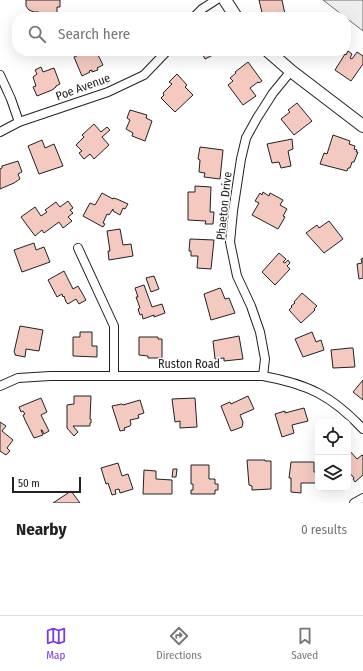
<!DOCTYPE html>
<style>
body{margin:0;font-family:"Fira Sans Condensed",sans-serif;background:#f6f6f6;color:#222}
.controls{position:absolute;right:12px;bottom:12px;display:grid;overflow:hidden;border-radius:8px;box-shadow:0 4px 16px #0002}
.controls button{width:36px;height:36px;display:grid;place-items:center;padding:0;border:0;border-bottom:1px solid #e0e0e0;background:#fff;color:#222;font:20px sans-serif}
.scale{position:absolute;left:12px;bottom:10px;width:69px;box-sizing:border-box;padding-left:4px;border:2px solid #222;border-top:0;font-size:11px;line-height:14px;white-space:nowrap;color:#222;-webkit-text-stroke:3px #fff;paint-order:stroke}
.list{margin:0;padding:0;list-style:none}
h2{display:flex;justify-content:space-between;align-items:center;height:52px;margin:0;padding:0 16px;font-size:17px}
h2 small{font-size:13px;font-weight:400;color:#767676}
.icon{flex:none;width:22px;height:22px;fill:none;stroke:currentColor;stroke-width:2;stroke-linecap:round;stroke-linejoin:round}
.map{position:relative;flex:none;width:363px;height:503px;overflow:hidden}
.search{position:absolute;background:#fff;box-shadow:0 4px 16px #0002;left:12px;right:12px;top:12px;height:44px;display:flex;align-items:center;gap:10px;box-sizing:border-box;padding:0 14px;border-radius:16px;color:#767676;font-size:15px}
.sheet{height:112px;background:#fff}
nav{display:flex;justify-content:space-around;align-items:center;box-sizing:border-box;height:56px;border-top:1px solid #e0e0e0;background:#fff;font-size:11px;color:#767676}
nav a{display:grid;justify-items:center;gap:2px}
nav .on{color:#7c3aed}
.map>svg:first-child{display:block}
.green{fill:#eee;stroke:#6f6f6f}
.building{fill:#f3c9c0;stroke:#222}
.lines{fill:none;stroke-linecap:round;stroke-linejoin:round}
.street-casing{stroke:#222;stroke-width:10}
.secondary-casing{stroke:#222;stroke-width:14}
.street{stroke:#fff;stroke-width:8}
.secondary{stroke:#fff;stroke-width:12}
.labels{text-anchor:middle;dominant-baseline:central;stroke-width:3;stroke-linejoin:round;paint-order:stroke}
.street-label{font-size:12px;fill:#222;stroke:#fff}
</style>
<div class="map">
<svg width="363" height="503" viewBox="0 0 363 503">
<rect width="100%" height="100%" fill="#fff"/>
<!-- green -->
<path class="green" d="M323,0H363V31Z"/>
<!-- building -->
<g class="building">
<path d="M26,0H60V7H57V13L39,14V12H34L29,10L26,6Z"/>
<path d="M259,0H282L285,14L275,17L273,16L263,17Z"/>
<path d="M80,51H96L103,65L97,68L98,70L92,72V70L89,71L90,72L82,76L74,57L81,54Z"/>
<path d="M201,51H221L205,59Z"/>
<path d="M348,51L352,54L350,58L352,59L357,52L363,56V64L351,81L335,70L345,54L346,55Z"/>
<path d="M248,62L262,81L259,83L258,82L250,88L256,96L243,105L228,85L233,81L230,78L236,73L235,72Z"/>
<path d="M41,67L43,72L54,68L60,84L56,86V87L52,90L37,96L33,87L36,86L33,77L37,74L35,70Z"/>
<path d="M177,74L187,85L185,87L193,95L175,112L161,98L164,95L163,93L172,84L169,82Z"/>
<path d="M297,103L312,121L294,135L281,119L290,112L288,110Z"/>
<path d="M130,110L147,115L146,118L152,121L145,141L132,136L133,133L126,129L130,120L127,118Z"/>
<path d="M94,124L101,132L107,127L110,130L102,137L109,145L94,159L90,154L84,159L79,153L82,151L76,145L84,137L82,135Z"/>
<path d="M333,135L350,141L349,144L355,146L354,149L357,150L356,152H358L354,162H352L350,168H348L347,171L320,164L324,153L327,154Z"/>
<path d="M292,139L293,149L288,151L291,166L281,168L279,162L272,163L267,144Z"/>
<path d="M42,140L45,148L54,144L63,166L39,174L28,146Z"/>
<path d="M200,147L223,150L220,179L204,177L205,173L199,172L200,160L198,159Z"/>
<path d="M18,161L22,172L18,174L20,179L14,183L0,189V169L2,168V166Z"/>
<path d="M195,186L211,187L210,212H214L213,224H205L206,221L188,220V192H195Z"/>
<path d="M263,192L269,196L270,193L283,200L280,205L287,209L283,216L285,217L278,229L252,215L259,203L255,201L260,193L262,195Z"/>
<path d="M102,193L113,199V198L117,199L128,204L125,209L123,208L120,215L113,211V209L109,215L107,214L103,223L105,224L103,227L83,216L90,203L95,205Z"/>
<path d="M68,201L73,208L70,210L73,213L68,217L72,221L63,228L59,222L44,233L42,230L35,236L21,217L35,207L41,216L47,212L45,210L56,202L60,207Z"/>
<path d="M329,221L343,239L324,253L306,233L317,225L319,228Z"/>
<path d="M120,229L123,245L131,244L133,256L109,260L108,251H110L107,231Z"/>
<path d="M190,239L214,240L211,269L197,268L198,256H191V251H189Z"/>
<path d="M34,243L36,250L44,247L50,262L22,272L14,250Z"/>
<path d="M279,253L286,259L283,262L285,263L288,260L290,263L287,266L290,269L275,285L262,272Z"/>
<path d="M363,258V278L359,279L357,264L362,263L361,259Z"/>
<path d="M64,271L73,289L78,286L86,300L79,304L76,299L68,304L66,302L64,296L63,297L62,294L57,297L48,280Z"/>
<path d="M154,276L159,289L151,292L146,278Z"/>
<path d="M144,285L152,307L162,304L165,313L154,317V315L143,319L142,314L140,315L138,309L140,308L136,297H138L135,288Z"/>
<path d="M220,288L221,289L225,299L229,298L235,313L211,320L204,294Z"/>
<path d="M302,293L317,306L314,309L315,310L301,323L289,310L292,307L291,306L295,303L294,302Z"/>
<path d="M20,326L43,330L39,351L26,349L25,357L15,355V353L14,352Z"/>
<path d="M80,332H92V346H97V357L73,356V337H80Z"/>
<path d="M312,332L316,342L321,340L324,350L303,357L295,339Z"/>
<path d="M239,336L243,359L224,361V358L215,359L213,341Z"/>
<path d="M139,337H158V339H162V358H148V356L139,355Z"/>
<path d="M350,348H353L355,367L333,368L331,350Z"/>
<path d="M363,380V400L353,392Z"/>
<path d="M74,396H91L90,419H91V423H90V426H73L78,432L74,436L67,428V405L74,404Z"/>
<path d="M248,396L254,409L240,415L243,422L242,427L231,431L221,406L230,402L231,404Z"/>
<path d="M41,398L47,412L41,415L49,431L44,434L42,430H41L43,435L34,438L25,420L23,415L25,414L23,411L21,412L19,407Z"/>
<path d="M195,398L197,427L180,428V421L175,422L172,399Z"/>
<path d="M140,400L144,413L138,415L139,418L130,420L131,424L130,426L124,428L125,430L120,431L112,406L122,404L123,405Z"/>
<path d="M304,408L308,421L292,425L294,433L282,437L275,414L285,411V413Z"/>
<path d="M0,422L6,426L2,431L13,440L7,448L10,451L6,455L0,451Z"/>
<path d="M348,449L357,459L362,455L363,456V475L355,482L353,479L354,478L348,471Z"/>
<path d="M247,460H265V461H271V489L252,490V486L249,485Z"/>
<path d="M291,462H314V472H318V483H301V493L291,492V478H289Z"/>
<path d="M118,463L122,476L128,474L133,489L120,493L119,489L115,490L116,494L112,495L108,483L106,484L101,468Z"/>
<path d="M191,465H209V479H215V484H218V490H215V494H191V490H193V484H191Z"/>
<path d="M173,469H177L176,477H172Z"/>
<path d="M144,470L156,471V479L172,480V494H143Z"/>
<path d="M71,491L80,503H53Z"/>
</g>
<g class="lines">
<!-- street casing -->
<g class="street-casing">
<g id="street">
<path d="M194,17L202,9L216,0"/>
<path d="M0,75L11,99L19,122"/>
<path d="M0,132L19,122L108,92L144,75L167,51"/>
<path d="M78,248L114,326V376"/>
<path d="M263,376L265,359L260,332L251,306L237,276L230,242L233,211L241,159L246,138L257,118L273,93L291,71"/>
<path d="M0,386L18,378L50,376H263C308,384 332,396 363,429"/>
<path d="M354,503L363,498"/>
</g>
</g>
<!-- secondary casing -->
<g class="secondary-casing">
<g id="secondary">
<path d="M225,0L236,17"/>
<path d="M268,51L291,71L363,126"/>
</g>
</g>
<!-- street -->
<use href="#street" class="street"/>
<!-- secondary -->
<use href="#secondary" class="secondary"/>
</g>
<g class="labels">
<!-- street labels -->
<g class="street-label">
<text transform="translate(83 87) rotate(-20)">Poe Avenue</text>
<text transform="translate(224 206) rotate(-84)">Phaeton Drive</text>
<text x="189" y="364">Ruston Road</text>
</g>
</g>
</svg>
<div class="controls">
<button><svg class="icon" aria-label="locate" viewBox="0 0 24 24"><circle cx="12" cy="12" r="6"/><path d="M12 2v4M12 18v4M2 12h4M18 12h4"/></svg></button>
<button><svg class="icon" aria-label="layers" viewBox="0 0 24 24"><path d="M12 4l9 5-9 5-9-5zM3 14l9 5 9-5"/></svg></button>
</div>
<div class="scale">50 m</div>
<div class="search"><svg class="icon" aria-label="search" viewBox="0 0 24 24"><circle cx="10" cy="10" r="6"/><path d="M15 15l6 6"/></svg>Search here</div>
</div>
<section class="sheet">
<h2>Nearby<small>0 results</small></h2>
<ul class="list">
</ul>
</section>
<nav>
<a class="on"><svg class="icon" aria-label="map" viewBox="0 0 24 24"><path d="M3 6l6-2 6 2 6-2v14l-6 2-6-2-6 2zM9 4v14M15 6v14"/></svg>Map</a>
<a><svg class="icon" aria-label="directions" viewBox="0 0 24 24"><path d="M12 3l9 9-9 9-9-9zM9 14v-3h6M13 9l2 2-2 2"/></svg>Directions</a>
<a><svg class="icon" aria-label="saved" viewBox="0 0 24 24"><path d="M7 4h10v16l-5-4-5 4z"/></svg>Saved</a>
</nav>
